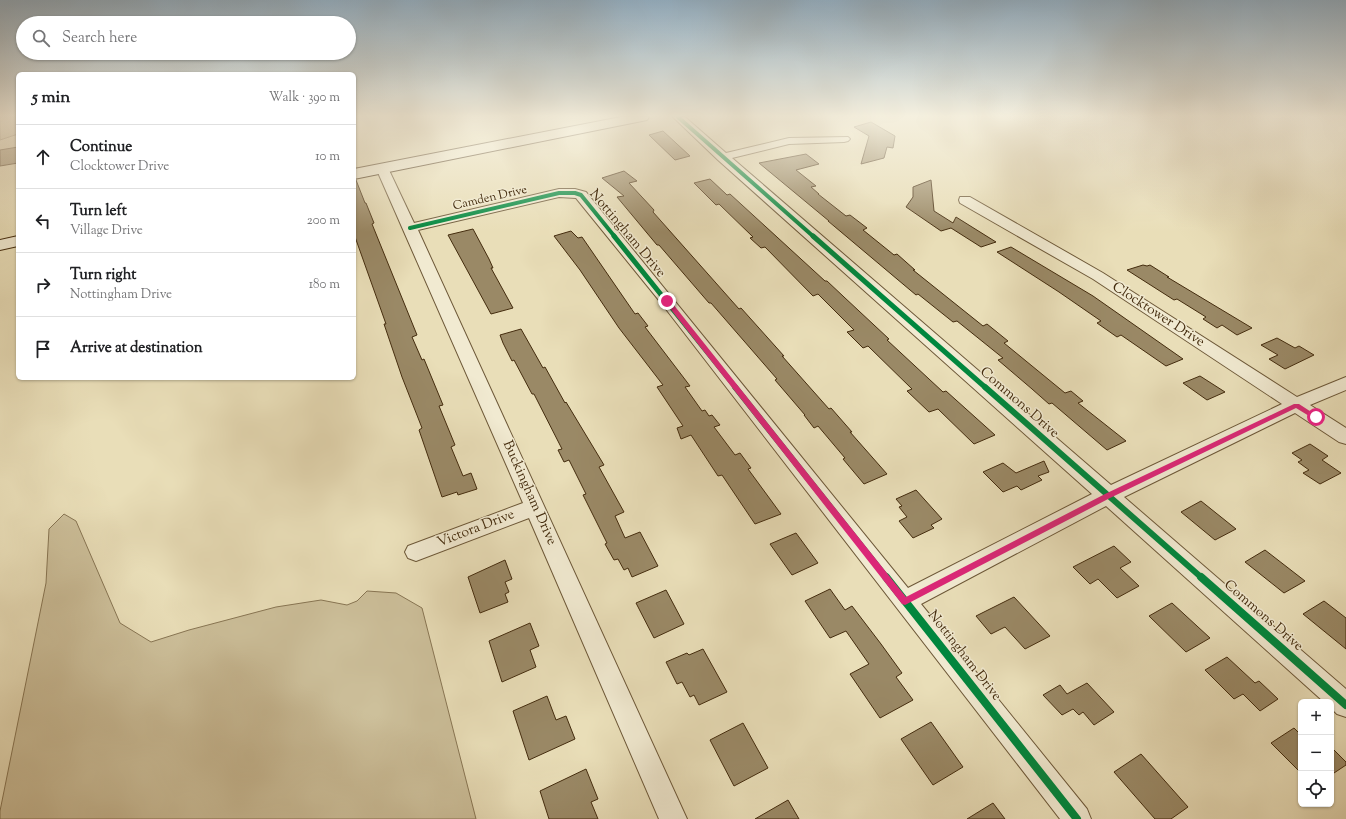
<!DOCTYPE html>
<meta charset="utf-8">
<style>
body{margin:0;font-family:"Sorts Mill Goudy",serif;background:#f2f2f2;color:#202124}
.controls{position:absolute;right:12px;bottom:12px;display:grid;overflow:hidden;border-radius:6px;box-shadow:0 1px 3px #0004}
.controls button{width:36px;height:36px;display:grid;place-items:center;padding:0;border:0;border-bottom:1px solid #e0e0e0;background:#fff;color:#202124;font:20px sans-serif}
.stop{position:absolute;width:12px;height:12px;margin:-9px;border:3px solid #db2777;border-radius:50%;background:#fff}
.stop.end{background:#db2777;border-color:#fff;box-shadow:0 1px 4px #0008}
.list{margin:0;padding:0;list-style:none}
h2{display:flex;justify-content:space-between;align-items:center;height:52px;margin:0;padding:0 16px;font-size:17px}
h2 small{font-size:13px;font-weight:400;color:#757577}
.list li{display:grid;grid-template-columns:26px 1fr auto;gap:12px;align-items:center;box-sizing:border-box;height:64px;padding:0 16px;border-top:1px solid #e0e0e0}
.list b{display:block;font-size:15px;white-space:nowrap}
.list p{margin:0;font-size:13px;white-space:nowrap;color:#757577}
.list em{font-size:13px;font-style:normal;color:#757577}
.icon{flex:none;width:22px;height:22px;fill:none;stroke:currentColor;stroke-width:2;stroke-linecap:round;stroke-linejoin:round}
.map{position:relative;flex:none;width:1346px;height:819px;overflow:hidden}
.search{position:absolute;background:#fff;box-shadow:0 1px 3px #0004;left:16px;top:16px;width:340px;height:44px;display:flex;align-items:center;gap:10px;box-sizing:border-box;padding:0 14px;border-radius:22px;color:#757577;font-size:15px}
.panel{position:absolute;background:#fff;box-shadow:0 1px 3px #0004;left:16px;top:72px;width:340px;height:308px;border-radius:6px}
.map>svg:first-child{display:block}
.green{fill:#cdc09b;stroke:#887654}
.building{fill:#9a8966;stroke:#442c0e}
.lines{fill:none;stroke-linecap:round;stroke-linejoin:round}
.street-casing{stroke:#6d5838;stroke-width:2}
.secondary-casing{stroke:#442c0e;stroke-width:2}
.street{fill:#f1ead1;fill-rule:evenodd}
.secondary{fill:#f1ead1;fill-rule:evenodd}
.cycleway-far3-casing{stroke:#f1ead1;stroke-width:5.5}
.cycleway-far2-casing{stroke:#f1ead1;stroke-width:7}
.cycleway-far1-casing{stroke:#f1ead1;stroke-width:9}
.cycleway-casing{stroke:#f1ead1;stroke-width:11}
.cycleway-far3{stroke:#00873e;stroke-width:4}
.cycleway-far2{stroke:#00873e;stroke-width:5}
.cycleway-far1{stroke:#00873e;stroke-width:6}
.cycleway{stroke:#00873e;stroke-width:8}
.route{fill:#db2777}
.labels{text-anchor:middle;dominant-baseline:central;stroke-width:3;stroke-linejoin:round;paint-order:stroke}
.far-street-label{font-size:12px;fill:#442c0e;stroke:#f1ead1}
.street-label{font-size:14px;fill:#442c0e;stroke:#f1ead1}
</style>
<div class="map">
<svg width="1346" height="819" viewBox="0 0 1346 819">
<rect width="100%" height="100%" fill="#e9deb8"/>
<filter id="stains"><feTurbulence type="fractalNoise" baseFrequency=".005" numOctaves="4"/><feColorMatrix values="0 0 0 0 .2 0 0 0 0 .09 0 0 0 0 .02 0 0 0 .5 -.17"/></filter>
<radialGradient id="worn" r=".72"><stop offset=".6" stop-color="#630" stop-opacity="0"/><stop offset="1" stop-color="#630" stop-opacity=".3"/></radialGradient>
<!-- green -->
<g class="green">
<path d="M0,117H18V134L0,140Z"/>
<path d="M64,514L76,521L120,623L151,642L189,630L276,607L321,600L347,605L357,601L367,591L396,593L422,608L476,819H0V811L46,583L49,529Z"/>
</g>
<!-- building -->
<g class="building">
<path d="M871,122L895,136L893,148L887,147L884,158L861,164L869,136L854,127Z"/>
<path d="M663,131L690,156L675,160L649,135Z"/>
<path d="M18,147V163L0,166V150Z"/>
<path d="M806,154L819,164L796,170L816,186L811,187L819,194H818L846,216L850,215L867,228L863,230L894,255L897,254L915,270H913L983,326L987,324L1008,341L1004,343L1065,393L1071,391L1083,401L1078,403L1126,441L1107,450L1052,403L1049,404L1032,389L998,360L1003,358L957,321L953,322L918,294L916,295L828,221H829L759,163Z"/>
<path d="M624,171L637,181L629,183L654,210L653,212L739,309L741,308L784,356H782L829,409L831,408L852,432H850L887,474L864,484L843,459L845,458L818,426L814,428L804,415H805L775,380L777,379L711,303H709L659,245H657L617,197L624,196L602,178Z"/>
<path d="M710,179L727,195L730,194L825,281H827L844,297L889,339L887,340L943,392L946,391L995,435L974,444L938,409L929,412L907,391L912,389L868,346L863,348L847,332L854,330L818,294L813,296L765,247L761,248L750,238L753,237L719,204L716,205L694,183Z"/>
<path d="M354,180H356L365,203H366L374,223L372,224L417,335L412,337L422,360L424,359L443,405L439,406L455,445L451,447L463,476L471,473L477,489L458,495L457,492L442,497L419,430L422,428L402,377L384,324H386L354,234Z"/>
<path d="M931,180L934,211L953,223L956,217L996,242L981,247L951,228L941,231L906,207L913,197V187Z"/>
<path d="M473,229L489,259L493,268H491L513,308L491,314L448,235Z"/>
<path d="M571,231L578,238L582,237L635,314L638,313L648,326L645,327L690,386L685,387L702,411L705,410L709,416L712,415L720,425L714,427L735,455L740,453L751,468L748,469L781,514L755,524L722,475L718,476L691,435L681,439L677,428L683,426L657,387L663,385L619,328L580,270L554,236Z"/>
<path d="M1011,247L1093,296L1183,359L1166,366L1121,335L1117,337L1097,323L1101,321L1059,292L997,252Z"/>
<path d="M1143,265L1147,266L1150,265L1169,277H1167L1252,328L1237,335L1222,325L1217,328L1203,319L1206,317L1177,299L1174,300L1127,270Z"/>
<path d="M521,329L543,368L545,367L565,403L566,402L604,465L599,467L624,512L615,516L625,538L640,532L658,566L632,577L628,568L624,570L618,559L614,560L605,544L607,543L583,495L586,494L569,460L564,462L558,450L562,449L534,394H532L514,360L512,361L503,343L500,335Z"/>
<path d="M1277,338L1295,348L1299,346L1314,355L1285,369L1269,359L1278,355L1261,345Z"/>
<path d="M1200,376L1225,392L1207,400L1183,383Z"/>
<path d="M1310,444L1328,456L1322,460L1341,473L1320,484L1303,473L1309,470L1298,462L1302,460L1292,453Z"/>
<path d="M1044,461L1049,472L1038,476L1042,480L1021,490L1017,486L1003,492L983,472L1003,463L1016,473Z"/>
<path d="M916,490L942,519L931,525L934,528L913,538L899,521L907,517L899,507L902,506L896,499Z"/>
<path d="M1201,501L1236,529L1215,540L1181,512Z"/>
<path d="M796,533L818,563L792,575L770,544Z"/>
<path d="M1114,546L1131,562L1120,568L1139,586L1117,598L1098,579L1090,584L1073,567Z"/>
<path d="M1265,550L1305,581L1284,593L1245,562Z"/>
<path d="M505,560L512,579L505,582L509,592L505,594L508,602L480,613L468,577Z"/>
<path d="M830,589L845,610L852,606L881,644L902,673L896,677L913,700L880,718L850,674L869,664L846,631L830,638L805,601Z"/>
<path d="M666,590L684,624L654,638L636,603Z"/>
<path d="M1014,597L1050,636L1025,649L1005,627L991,634L976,616Z"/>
<path d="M1324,601L1346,618V649L1303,614Z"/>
<path d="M1172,603L1210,638L1186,652L1149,616Z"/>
<path d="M530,623L539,646L530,650L536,667L502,682L489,641Z"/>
<path d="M703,649L727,692L699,705L694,695L690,697L682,682L677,684L666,662L687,653L689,655Z"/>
<path d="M1227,657L1255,683L1259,681L1278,699L1260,711L1243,694L1234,699L1205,670Z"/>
<path d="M1087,683L1114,712L1094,725L1083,712L1079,715L1073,709L1062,715L1043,695L1060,685L1067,694Z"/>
<path d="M547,696L556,720L566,716L575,739L529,760L513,711Z"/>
<path d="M931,722L963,767L933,785L901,739Z"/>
<path d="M743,723L768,768L734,786L710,740Z"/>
<path d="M1294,728L1301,735V773L1271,743Z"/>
<path d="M1331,747L1346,762V765L1331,775Z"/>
<path d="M1141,754L1188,807L1171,819H1155L1114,772Z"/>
<path d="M586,769L598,799L591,802L598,819H549L540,791Z"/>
<path d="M788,800L799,819H755Z"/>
<path d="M993,803L1005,819H967Z"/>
</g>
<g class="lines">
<!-- street casing -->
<g class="street-casing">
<path id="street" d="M673,117H685L726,153L789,138L848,137L850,139L848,141L844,142L789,144L732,158L1111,485L1282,404L1093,279L960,203L959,200L960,197H970L1103,273L1297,397L1346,377V390L1310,405L1346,428V444L1339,442L1295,413L1124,497L1346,689V717L1337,714L1331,708V702H1324L1106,506L921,604L1087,809L1091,819H1060L662,304L576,198L559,197L418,230L687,819H659L529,518L416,561L408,558L405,552L408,546L523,503L376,168L378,165H386L388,168L414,223L559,189H575L586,192L908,588L1092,494L718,160Z"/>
</g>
<!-- secondary casing -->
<g class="secondary-casing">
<g id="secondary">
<path d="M621,117H649L647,120L642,121L354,179V169Z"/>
<path d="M18,236V246L0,250V240Z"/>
</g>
</g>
<!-- street -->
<use href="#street" class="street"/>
<!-- secondary -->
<use href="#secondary" class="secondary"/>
<!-- cycleway-far3 casing -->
<g class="cycleway-far3-casing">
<g id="cycleway-far3">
<path d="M678,117L814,237"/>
<path d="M410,228L559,193H575L581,195L615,237"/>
</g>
</g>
<!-- cycleway-far2 casing -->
<g class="cycleway-far2-casing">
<g id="cycleway-far2">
<path d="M614,236L736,388"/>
<path d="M813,236L986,388"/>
</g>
</g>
<!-- cycleway-far1 casing -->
<g class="cycleway-far1-casing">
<g id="cycleway-far1">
<path d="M735,387L887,578"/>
<path d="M985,387L1202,578"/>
</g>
</g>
<!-- cycleway casing -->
<g class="cycleway-casing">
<g id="cycleway">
<path d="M886,577L1077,819"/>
<path d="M1201,577L1346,705"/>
</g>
</g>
<!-- cycleway-far3 -->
<use href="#cycleway-far3" class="cycleway-far3"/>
<!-- cycleway-far2 -->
<use href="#cycleway-far2" class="cycleway-far2"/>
<!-- cycleway-far1 -->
<use href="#cycleway-far1" class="cycleway-far1"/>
<!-- cycleway -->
<use href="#cycleway" class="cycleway"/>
</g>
<!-- sky -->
<linearGradient id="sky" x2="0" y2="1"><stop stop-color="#92acbe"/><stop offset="0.5" stop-color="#f5f0df"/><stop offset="1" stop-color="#f5f0df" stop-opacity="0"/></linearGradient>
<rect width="1346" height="232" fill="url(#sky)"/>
<!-- route -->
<path class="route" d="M665,299H669L906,597L1105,494L1294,404H1299L1319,417L1316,420L1314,419L1296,408L1110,498L905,605L902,604L665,302Z"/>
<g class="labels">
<!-- far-street labels -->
<g class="far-street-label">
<text transform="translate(490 198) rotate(-13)">Camden Drive</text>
</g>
<!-- street labels -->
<g class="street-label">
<text transform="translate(627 234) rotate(50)">Nottingham Drive</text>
<text transform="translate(1158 315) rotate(33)">Clocktower Drive</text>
<text transform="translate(1019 403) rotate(41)">Commons Drive</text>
<text transform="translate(529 493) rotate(66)">Buckingham Drive</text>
<text transform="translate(476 529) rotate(-21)">Victora Drive</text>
<text transform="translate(1263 616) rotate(41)">Commons Drive</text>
<text transform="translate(964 656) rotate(52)">Nottingham Drive</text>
</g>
</g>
<rect width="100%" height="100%" filter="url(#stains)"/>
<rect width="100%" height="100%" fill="url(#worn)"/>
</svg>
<div class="controls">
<button>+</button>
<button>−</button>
<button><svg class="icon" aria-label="locate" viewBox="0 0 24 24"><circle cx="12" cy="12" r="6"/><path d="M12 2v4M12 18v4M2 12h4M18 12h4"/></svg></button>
</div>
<div class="stop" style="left:1316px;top:417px"></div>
<div class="stop end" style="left:667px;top:301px"></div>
<div class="search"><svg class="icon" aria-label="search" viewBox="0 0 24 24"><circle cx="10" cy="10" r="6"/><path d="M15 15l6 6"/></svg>Search here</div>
<section class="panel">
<h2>5 min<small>Walk · 390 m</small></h2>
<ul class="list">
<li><svg class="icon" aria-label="ahead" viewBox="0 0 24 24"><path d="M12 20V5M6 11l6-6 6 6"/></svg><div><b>Continue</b><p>Clocktower Drive</p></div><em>10 m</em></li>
<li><svg class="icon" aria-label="left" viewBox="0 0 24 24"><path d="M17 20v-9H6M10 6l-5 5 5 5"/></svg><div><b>Turn left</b><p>Village Drive</p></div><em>200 m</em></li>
<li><svg class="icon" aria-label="right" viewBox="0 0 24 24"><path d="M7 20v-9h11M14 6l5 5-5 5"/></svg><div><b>Turn right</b><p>Nottingham Drive</p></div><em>180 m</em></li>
<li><svg class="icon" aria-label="arrive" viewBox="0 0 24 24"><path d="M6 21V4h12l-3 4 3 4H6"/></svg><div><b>Arrive at destination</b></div></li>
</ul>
</section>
</div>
